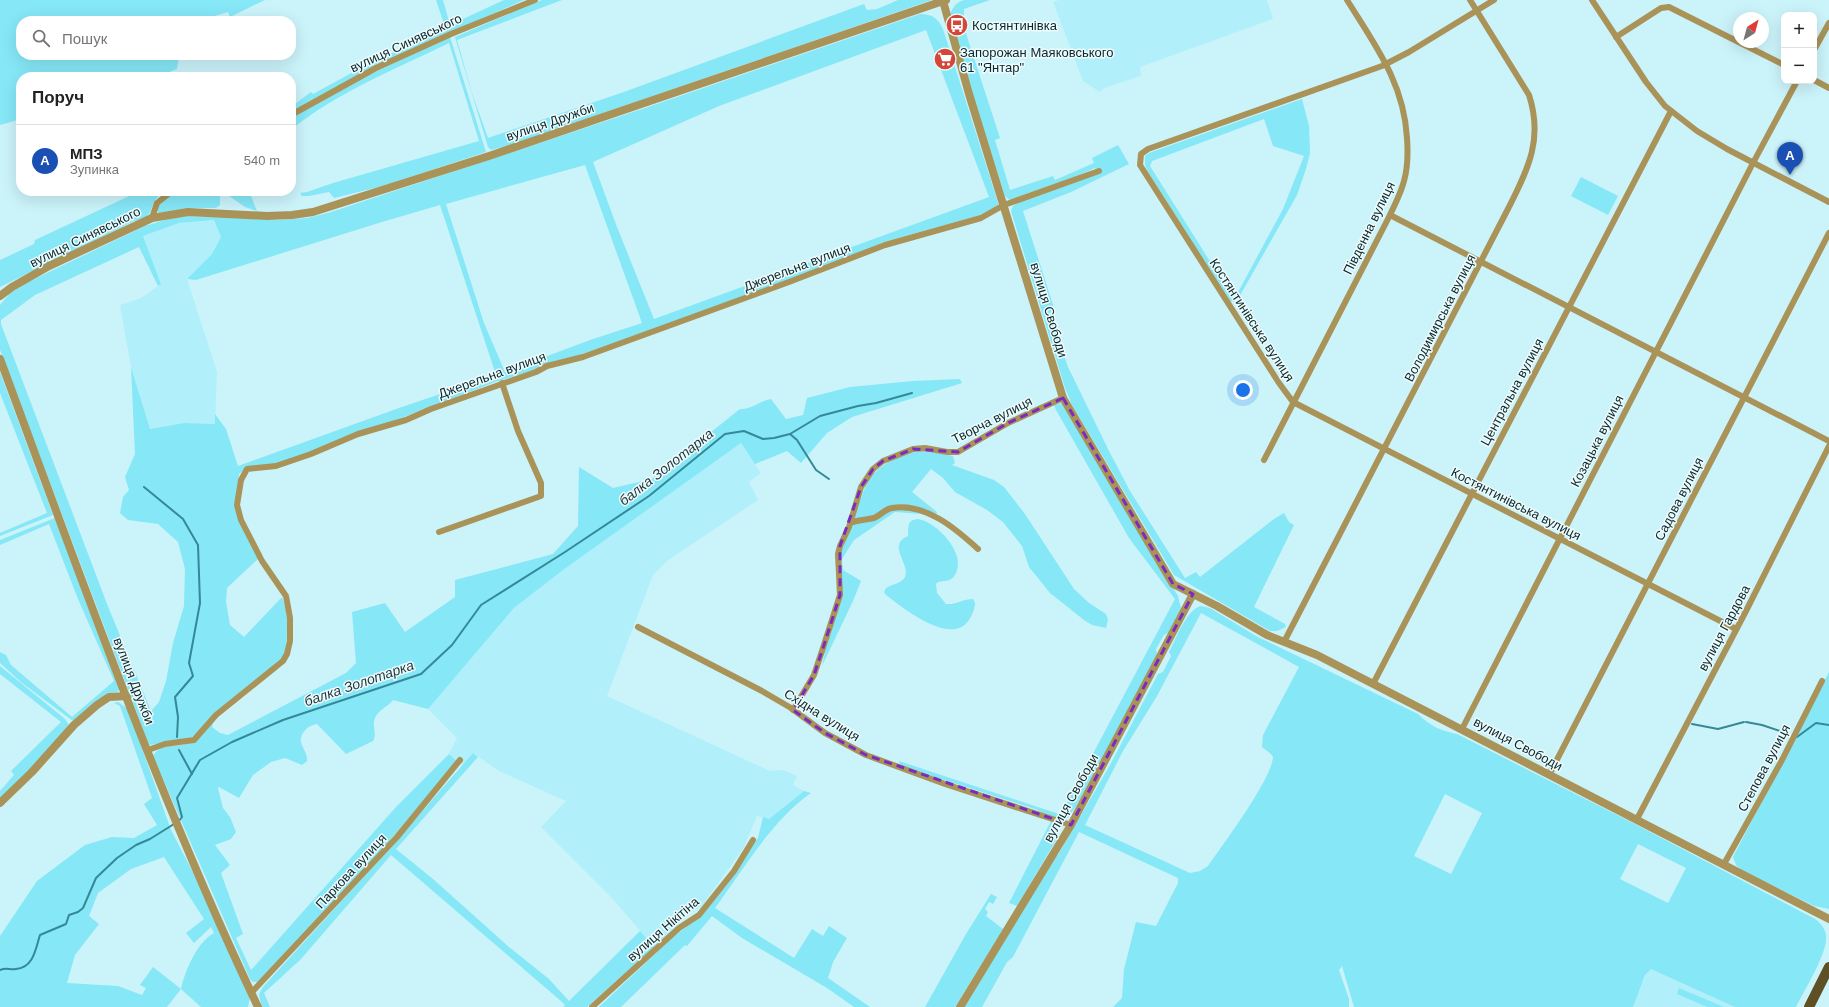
<!DOCTYPE html>
<html lang="uk">
<meta charset="utf-8">
<style>
body{margin:0;font-family:Helvetica,sans-serif;background:#f6f6f6;color:#222}
.controls{position:absolute;right:12px;top:12px;display:grid;overflow:hidden;border-radius:8px;box-shadow:0 4px 16px #0002}
.controls button{width:36px;height:36px;display:grid;place-items:center;padding:0;border:0;border-bottom:1px solid #e0e0e0;background:#fff;color:#222;font:20px sans-serif}
.compass{position:absolute;left:1733px;top:12px;width:36px;height:36px;border-radius:50%;background:#fff;box-shadow:0 4px 16px #0002;rotate:36deg}
.you{position:absolute;left:1243px;top:390px;width:14px;height:14px;margin:-10px;border:3px solid #fff;border-radius:50%;background:#1a73e8;box-shadow:0 0 0 6px #1a73e833}
.badge{display:grid;place-items:center;width:26px;height:26px;border-radius:50%;background:#0b8043;color:#fff;font-size:13px;font-weight:700}
.pin{position:absolute;translate:-50% -33px;filter:drop-shadow(0 1px 2px #0008)}
.pin::after{content:'';position:absolute;top:21px;width:14px;height:12px;background:inherit;clip-path:polygon(0 0,100% 0,50% 100%)}
.list{margin:0;padding:0;list-style:none}
h2{display:flex;justify-content:space-between;align-items:center;height:52px;margin:0;padding:0 16px;font-size:17px}
h2 small{font-size:13px;font-weight:400;color:#767676}
.list li{display:grid;grid-template-columns:26px 1fr auto;gap:12px;align-items:center;box-sizing:border-box;height:72px;padding:0 16px;border-top:1px solid #e0e0e0}
.list b{display:block;font-size:15px;white-space:nowrap}
.list p{margin:0;font-size:13px;white-space:nowrap;color:#767676}
.list em{font-size:13px;font-style:normal;color:#767676}
.icon{flex:none;width:22px;height:22px;fill:none;stroke:currentColor;stroke-width:2;stroke-linecap:round;stroke-linejoin:round}
.map{position:relative;flex:none;width:1829px;height:1007px;overflow:hidden}
.search{position:absolute;background:#fff;box-shadow:0 4px 16px #0002;left:16px;top:16px;width:280px;height:44px;display:flex;align-items:center;gap:10px;box-sizing:border-box;padding:0 14px;border-radius:16px;color:#767676;font-size:15px}
.panel{position:absolute;background:#fff;box-shadow:0 4px 16px #0002;left:16px;top:72px;width:280px;height:124px;border-radius:16px}
.map>svg:first-child{display:block}
.built{fill:#b1f0fb}
.green{fill:#86e7f7;fill-rule:evenodd}
.lines{fill:none;stroke-linecap:round;stroke-linejoin:round}
.stream{stroke:#358996;stroke-width:2}
.minor{stroke:#aa9358;stroke-width:6}
.tertiary{stroke:#aa9358;stroke-width:8}
.primary{stroke:#5e4f25;stroke-width:10}
.marked{fill:none;stroke:#7b2cbf;stroke-width:3;stroke-dasharray:8 5;stroke-linejoin:round}
.labels{text-anchor:middle;dominant-baseline:central;stroke-width:3;stroke-linejoin:round;paint-order:stroke}
.poi-label{font-size:13px;fill:#09272b;stroke:#eefbfd;text-anchor:start}
.street-label{font-size:13px;fill:#09272b;stroke:#eefbfd}
.water-label{font-size:14px;font-style:italic;fill:#1e363a;stroke:#eefbfd}
</style>
<div class="map">
<svg width="1829" height="1007" viewBox="0 0 1829 1007">
<rect width="100%" height="100%" fill="#cbf3fa"/>
<!-- built -->
<g class="built">
<path d="M1059,0H1267L1273,19L1140,67L1141,76L1104,88L1100,92L1083,81L1053,2Z"/>
<path d="M214,220L221,237L212,254L187,279L217,372L215,424L184,423L150,429L131,367L120,305L141,298L161,284L143,236L179,223Z"/>
<path d="M741,443L761,473L749,482L758,500L667,561L653,575L607,696L770,771L783,770L797,776L793,785L804,791L769,819L757,816L743,849L701,907L690,913L654,947L611,897L541,827L566,801L499,771L473,753L463,765L449,754L457,738L428,709L514,608L563,570Z"/>
<path d="M1649,967L1741,1007H1632Z"/>
</g>
<!-- green -->
<g class="green">
<path d="M0,0H265L230,17L228,12L208,18L209,21H21V55H185L179,57L177,69L156,77H21V119L0,125Z"/>
<path d="M436,0H443L448,18L452,24L504,0H524L375,66L291,113V107L311,92L313,94L359,69L445,27Z"/>
<path d="M542,0H562L457,40L472,93L488,138L621,93L864,4L867,10L877,9L898,0H932L510,145L491,150L488,147L455,37Z"/>
<path d="M964,0H990L964,9V15L961,18L1000,138L995,140L1010,190L1053,176L1055,180L1094,163L1092,158L1118,145L1129,164L1071,192L1023,211L1055,311L1050,313L1068,367L1108,449L1130,491L1185,578L1196,572L1200,577L1274,519L1284,513L1289,522L1294,525L1254,607L1285,624L1286,627L1277,631H1270L1174,575L1072,405L1065,388L1011,211L1013,206L1021,201L1097,173L1095,168L1066,181L1029,193L1011,201L1005,196L949,20C951,10 954,3 964,0Z"/>
<path d="M920,14C933,14 938,19 943,29L999,206L988,213L887,241L814,271L613,344L573,357L554,361L534,371L498,381L307,454L276,464L247,467L239,474L236,509L258,559L227,588L226,602L230,625L244,637L282,597C290,617 288,636 284,658L195,736L185,739L150,745L147,740L0,350V305L10,293L26,283L145,226L165,220L183,216L239,217L277,220L307,218L328,213L645,108ZM926,30L989,197L654,319L617,227L593,162L719,106ZM585,165L642,323L590,340L505,372L484,323L446,204ZM440,205L496,375L399,408L238,466L226,429L215,414V424L184,423L150,429L131,367L135,454L125,477L129,490L123,497L120,513L128,520L158,524L178,542L185,569L184,606L173,643L166,681L159,702L151,711L107,604L1,324V320L35,295L139,247L158,286L161,284L143,236L179,223L214,220L221,237L212,254L187,279L196,280L382,222Z"/>
<path d="M450,37L486,152L383,186L334,198L329,192L309,196H302L300,193L307,192L333,183L479,141L449,43C396,69 337,92 291,130V119L306,109L379,70Z"/>
<path d="M1302,99L1309,126L1310,153L1306,169L1297,195L1238,299L1234,302L1230,301L1148,172L1145,165V156L1149,153ZM1264,119L1273,146L1304,156L1283,209L1236,296L1233,298L1150,166L1152,161Z"/>
<path d="M1581,177L1618,196L1608,215L1571,196Z"/>
<path d="M140,191H167C164,193 159,195 156,199C148,211 154,217 134,221L0,287V260L34,244L35,240Z"/>
<path d="M179,191H217L220,197V205L216,208H192L158,213C156,202 170,195 179,191Z"/>
<path d="M222,191H249L257,211L245,207Z"/>
<path d="M0,372L53,515L0,536V533L47,513L0,393Z"/>
<path d="M960,379L962,383L852,417L827,433L801,463L787,451L755,464L741,443L563,570L514,608L428,709L393,700C387,708 376,710 374,722C373,729 377,734 373,741L346,754L317,724C311,725 306,728 303,733C296,744 308,750 307,761L302,765L285,758L271,762L253,775L239,798L219,787L218,788L223,808L230,817L236,832L231,839L215,845L230,865L221,873L243,934L236,938L251,970L396,807L449,754L457,761L373,860L262,978L257,982H253L250,979L153,756C161,742 175,749 188,743C196,739 208,726 214,719L212,727L220,733L228,735L346,673L356,663L352,612L385,603L405,632L455,597V580L553,554L578,526L579,467L613,488L652,479L740,409C751,410 759,401 771,399L786,419L803,415L807,398L850,387L913,381Z"/>
<path d="M1062,403L1178,596L1181,608L1170,632L1164,635L1156,649L1157,655L1098,769L1075,808L1065,821H1060L1035,809L900,766L899,761L1059,814H1061L1175,599L1129,538L1056,410L1054,405Z"/>
<path d="M923,450L953,456L955,463L952,465L994,480L1004,487L1025,514L1074,589L1089,603L1106,614L1108,619L1106,628L1092,625L1084,620L1050,593L1029,567L1022,546L1003,522L987,510L955,492L943,478L931,469L912,492L937,512L935,519L922,514L895,512L854,540L842,559L843,570L861,581L853,601L822,666L826,648L841,600V552L867,482C881,462 900,455 923,450Z"/>
<path d="M55,518L120,689L117,692L108,693L73,721L22,683L0,663V652L6,655L11,665L72,717L114,681L78,599L49,524L0,545V540Z"/>
<path d="M918,519C937,522 966,553 956,573C950,585 942,578 936,584L937,593L946,604C956,605 963,599 973,599L975,603C975,609 972,615 969,620C951,647 903,608 886,595L884,592L886,588C892,584 901,584 905,577C911,564 886,545 908,536C909,527 906,520 918,519Z"/>
<path d="M1201,606L1210,608L1256,636L1418,714C1430,726 1441,731 1457,734L1635,824L1815,919C1822,924 1827,931 1826,940C1825,957 1804,991 1796,1007H1735L1651,969L1645,975L1633,1007H1354L1342,966L1339,970L1349,999V1007H1113L1122,998L1124,969L1136,922L1156,926L1178,883V878L1079,832L1013,957L1007,962L982,1007H963L1056,855H1058L1110,765L1158,674L1163,672L1171,656L1169,652C1176,639 1186,610 1201,606ZM1201,613L1299,667L1263,735L1262,747L1271,754L1273,757C1272,779 1222,846 1208,866L1200,871L1190,873L1085,825L1123,751L1157,696ZM1445,794L1482,813L1451,874L1414,856ZM1638,844L1686,868L1668,903L1620,879Z"/>
<path d="M0,666L65,719L69,725L24,776L0,798V791L14,775L11,771L61,722L0,674Z"/>
<path d="M1829,672V909L1814,906L1743,871L1736,865L1733,857Z"/>
<path d="M118,702L128,709L171,830L197,880L250,997L248,1007H201L181,989L167,1007H0V936L37,881L85,845L112,837L134,838L157,825L144,804L152,798L120,706L114,703ZM164,857L204,919L186,933L194,943L211,927L214,933C197,942 185,971 181,989L153,967L140,985L146,988L142,995L118,986L67,983L75,955L99,924L89,916L98,893L131,869Z"/>
<path d="M473,753L478,757L396,849L433,879L509,947L549,979L569,1001L640,931L654,947L587,1007H563L565,1005L562,1002L391,855L301,959L264,993L270,1007H262L259,995L262,988L391,847Z"/>
<path d="M804,791L811,793C771,821 744,869 715,908L794,958L812,929L823,936L829,926L847,938L833,962L828,978L870,1007H854L827,988L742,938L712,916L687,946L685,945L621,1007H599L672,938L704,913L758,838L763,817L769,819Z"/>
<path d="M1051,821C1058,829 1059,833 1055,842L1017,906L1009,903Z"/>
<path d="M991,894L997,897L993,904L989,902L985,909L988,912L986,916L1003,929L955,1007H925L966,934Z"/>
<path d="M1679,988L1724,1007H1707L1677,994Z"/>
</g>
<g class="lines">
<!-- stream -->
<g class="stream">
<path d="M790,434L797,440L816,470L829,479"/>
<path d="M144,487L183,519L198,545L200,603L189,663L193,676L175,697L178,717L177,737"/>
<path d="M1746,722L1762,725L1783,732"/>
<path d="M1692,724L1718,729L1744,722"/>
<path d="M1797,737L1816,723L1829,725"/>
<path d="M179,750L192,774"/>
<path d="M178,822L182,817L177,798L200,760L232,742L283,720L421,674L452,645L481,605L565,552L649,496L725,434L744,431L763,439L774,438L790,434L820,416L858,406L876,403L912,393"/>
<path d="M0,970C6,967 10,970 16,969C34,968 36,947 40,935L66,924L69,915L78,912L83,908L96,878L117,858L136,845L150,839L174,824"/>
</g>
<!-- minor -->
<g class="minor">
<path d="M1494,0L1409,52L1382,66L1148,149L1141,154L1140,165L1279,383L1293,402L1736,629"/>
<path d="M1592,0L1646,82L1665,106L1697,131L1727,149L1829,202"/>
<path d="M1616,37L1661,8L1669,7L1784,65"/>
<path d="M1814,50L1829,23"/>
<path d="M1814,80L1829,88"/>
<path d="M291,115L376,68L451,34L535,0"/>
<path d="M1390,215L1829,441"/>
<path d="M152,218L157,203L172,191"/>
<path d="M1264,460L1390,215C1395,204 1401,193 1404,181C1408,167 1408,152 1407,138C1404,83 1375,45 1347,0"/>
<path d="M850,523C857,520 866,520 874,518C881,515 885,509 892,508C926,503 955,528 978,549"/>
<path d="M439,532L541,496V483L518,431L502,383"/>
<path d="M638,627L762,691L791,708L825,733L866,755L945,784L1071,825"/>
<path d="M1284,642L1510,205C1529,167 1543,138 1529,95L1470,0"/>
<path d="M1373,684L1671,111"/>
<path d="M793,710L814,675L823,648L840,595L838,554L840,546L849,527L861,487L873,469L883,461L913,449L925,448L947,452H958L1008,423L1063,398"/>
<path d="M1462,729L1753,163L1797,81"/>
<path d="M148,750L165,744L194,740L216,715L283,661L287,654L290,641V618L286,596L262,561L241,520L237,505L241,480L247,469L276,466L311,454L358,434L406,420L431,409L536,372L547,366L583,357L789,282L885,245L981,218L1004,205L1099,171"/>
<path d="M1549,775L1829,233"/>
<path d="M1637,819L1746,611L1829,446"/>
<path d="M1724,864L1782,760L1822,681"/>
<path d="M252,992L397,837L460,760"/>
<path d="M592,1007L679,928L699,915L734,871L753,840"/>
</g>
<!-- tertiary -->
<g class="tertiary">
<path d="M943,1L969,94L1063,398L1173,584L1217,606L1267,635L1317,655L1829,919"/>
<path d="M0,296L12,287L49,266L152,218L188,212L267,216L292,215L313,212L489,156L946,0"/>
<path d="M0,359C81,577 158,797 258,1007"/>
<path d="M0,803L32,772L74,725L97,705L109,697L127,696"/>
<path d="M960,1007L1071,825L1193,594"/>
</g>
<!-- primary -->
<path class="primary" d="M1809,1007L1829,967"/>
</g>
<!-- marked area -->
<path class="marked" d="M1063,398L1173,584L1193,594L1071,825L866,755L825,733L793,710L814,675L823,648L840,595V546L861,487L873,469L883,461L913,449L958,452L1008,423Z"/>
<!-- icons -->
<defs>
<g id="bus-disc" transform="scale(1.15)"><circle r="9.5" fill="#d44638" stroke="#eefbfd"/><path d="M-5-6H5V4H4V6H2V4H-2V6H-4V4H-5ZM-3.5-4V0h7V-4ZM-3.5 1.2v1.5H-2V1.2ZM2 1.2v1.5H3.5V1.2Z" fill="#fff"/></g>
<g id="supermarket-disc" transform="scale(1.15)"><circle r="9.5" fill="#d44638" stroke="#eefbfd"/><path d="M-6-5.5h2.5l.6 2H6L4.5 2H-2.5L-4.4-4H-6ZM-1.5 3.2a1.3 1.3 0 1 0 .1 0ZM3 3.2a1.3 1.3 0 1 0 .1 0Z" fill="#fff"/></g>
</defs>
<g fill-rule="evenodd">
<use href="#bus-disc" x="957" y="25"/>
<use href="#supermarket-disc" x="945" y="59"/>
</g>
<g class="labels">
<!-- poi labels -->
<g class="poi-label">
<text x="972" y="25">Костянтинівка</text>
<text x="960" y="52">Запорожан Маяковського<tspan x="960" dy="15">61 "Янтар"</tspan></text>
</g>
<!-- street labels -->
<g class="street-label">
<text transform="translate(406 43) rotate(-25)">вулиця Синявського</text>
<text transform="translate(550 122) rotate(-19)">вулиця Дружби</text>
<text transform="translate(1369 228) rotate(-64)">Південна вулиця</text>
<text transform="translate(85 237) rotate(-26)">вулиця Синявського</text>
<text transform="translate(797 267) rotate(-21)">Джерельна вулиця</text>
<text transform="translate(1049 310) rotate(73)">вулиця Свободи</text>
<text transform="translate(1440 318) rotate(-63)">Володимирська вулиця</text>
<text transform="translate(1252 320) rotate(57)">Костянтинівська вулиця</text>
<text transform="translate(492 375) rotate(-20)">Джерельна вулиця</text>
<text transform="translate(1512 392) rotate(-62)">Центральна вулиця</text>
<text transform="translate(992 420) rotate(-27)">Творча вулиця</text>
<text transform="translate(1597 441) rotate(-63)">Козацька вулиця</text>
<text transform="translate(1679 499) rotate(-63)">Садова вулиця</text>
<text transform="translate(1516 504) rotate(27)">Костянтинівська вулиця</text>
<text transform="translate(1724 628) rotate(-62)">вулиця Гардова</text>
<text transform="translate(134 681) rotate(69)">вулиця Дружби</text>
<text transform="translate(822 715) rotate(32)">Східна вулиця</text>
<text transform="translate(1518 744) rotate(28)">вулиця Свободи</text>
<text transform="translate(1764 768) rotate(-62)">Степова вулиця</text>
<text transform="translate(1071 798) rotate(-61)">вулиця Свободи</text>
<text transform="translate(351 871) rotate(-47)">Паркова вулиця</text>
<text transform="translate(663 929) rotate(-41)">вулиця Нікітіна</text>
</g>
<!-- water labels -->
<g class="water-label">
<text transform="translate(666 467) rotate(-38)">балка Золотарка</text>
<text transform="translate(359 683) rotate(-19)">балка Золотарка</text>
</g>
</g>
</svg>
<div class="controls">
<button>+</button>
<button>−</button>
</div>
<svg class="compass" viewBox="-18 -18 36 36"><path d="M0-13l5 13h-10z" fill="#e53935"/><path d="M0 13l5-13h-10z" fill="#767676"/></svg>
<div class="you"></div>
<div class="pin badge" style="left:1790px;top:175px;background:#1a4fb4">A</div>
<div class="search"><svg class="icon" aria-label="search" viewBox="0 0 24 24"><circle cx="10" cy="10" r="6"/><path d="M15 15l6 6"/></svg>Пошук</div>
<section class="panel">
<h2>Поруч<small></small></h2>
<ul class="list">
<li><span class="badge" style="background:#1a4fb4">A</span><div><b>МПЗ</b><p>Зупинка</p></div><em>540 m</em></li>
</ul>
</section>
</div>
